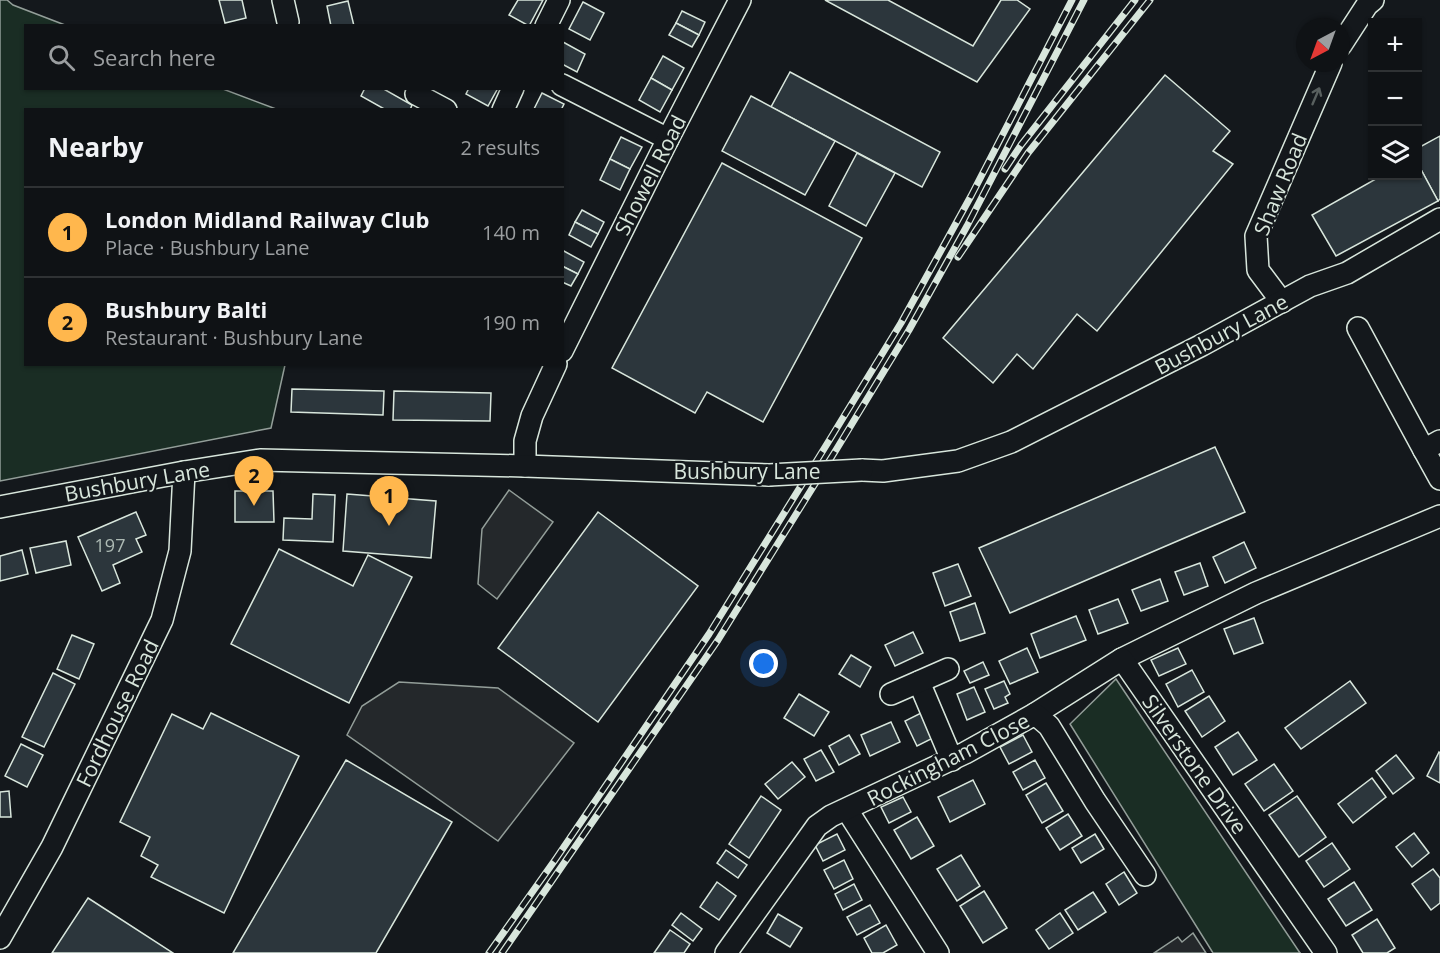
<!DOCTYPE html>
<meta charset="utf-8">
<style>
body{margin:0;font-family:"Open Sans",sans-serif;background:#181b1e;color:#f1f3f6}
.controls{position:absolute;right:18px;top:18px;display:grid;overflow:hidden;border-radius:0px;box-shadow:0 2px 4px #0004}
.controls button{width:54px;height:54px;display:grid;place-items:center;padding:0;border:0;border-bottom:2px solid #2f3234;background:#0f1215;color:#f1f3f6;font:30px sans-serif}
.compass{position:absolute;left:1296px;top:18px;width:54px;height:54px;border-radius:50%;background:#0f1215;box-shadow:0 2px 4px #0004;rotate:221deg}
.you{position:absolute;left:764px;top:664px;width:21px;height:21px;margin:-15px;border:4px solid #fff;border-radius:50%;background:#1a73e8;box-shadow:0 0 0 9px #1a73e833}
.badge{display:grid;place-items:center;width:39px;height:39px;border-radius:50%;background:#ffb74d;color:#111;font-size:20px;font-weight:700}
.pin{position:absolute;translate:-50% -50px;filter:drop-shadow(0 2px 3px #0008)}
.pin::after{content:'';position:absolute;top:32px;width:21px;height:18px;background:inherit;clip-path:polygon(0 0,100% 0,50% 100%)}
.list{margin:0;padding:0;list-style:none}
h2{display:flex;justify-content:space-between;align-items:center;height:78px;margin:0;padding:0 24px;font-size:26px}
h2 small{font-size:20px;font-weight:400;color:#9b9ea0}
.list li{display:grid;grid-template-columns:39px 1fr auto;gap:18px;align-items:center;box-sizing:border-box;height:90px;padding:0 24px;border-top:2px solid #2f3234}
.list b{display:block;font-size:22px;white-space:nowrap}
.list p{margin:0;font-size:20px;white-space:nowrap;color:#9b9ea0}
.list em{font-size:20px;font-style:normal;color:#9b9ea0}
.icon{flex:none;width:33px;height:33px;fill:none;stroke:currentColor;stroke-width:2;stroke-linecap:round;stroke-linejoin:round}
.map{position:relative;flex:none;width:1440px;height:953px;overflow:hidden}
.search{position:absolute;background:#0f1215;box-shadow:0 2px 4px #0004;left:24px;top:24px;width:540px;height:66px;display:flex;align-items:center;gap:15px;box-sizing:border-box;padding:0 21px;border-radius:0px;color:#9b9ea0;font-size:22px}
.panel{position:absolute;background:#0f1215;box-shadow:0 2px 4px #0004;left:24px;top:108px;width:540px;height:258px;border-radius:0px}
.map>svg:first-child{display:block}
.green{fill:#1a2d24;stroke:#939e99;stroke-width:1.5}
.parking{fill:#24282b;stroke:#939e99;stroke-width:1.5}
.building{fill:#2c363c;stroke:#d8e6dc;stroke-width:1.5}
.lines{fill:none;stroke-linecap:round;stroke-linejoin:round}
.minor-casing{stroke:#d8e6dc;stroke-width:24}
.minor{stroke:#14181c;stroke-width:21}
.rail-casing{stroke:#d8e6dc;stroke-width:7}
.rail{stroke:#14181c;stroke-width:4.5;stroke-dasharray:14;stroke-linecap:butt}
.minor-bridge-casing{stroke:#d8e6dc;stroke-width:24;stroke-linecap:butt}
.minor-bridge{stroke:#14181c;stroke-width:21}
.oneway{stroke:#59605f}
.labels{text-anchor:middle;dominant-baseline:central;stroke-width:4.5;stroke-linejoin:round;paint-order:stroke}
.number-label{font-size:18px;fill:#adbab4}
.street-label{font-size:21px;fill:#d8e6dc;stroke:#14181c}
</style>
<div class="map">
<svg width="1440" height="953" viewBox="0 0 1440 953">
<rect width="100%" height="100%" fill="#14181c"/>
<!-- green -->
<g class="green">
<path d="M0,0H7L13,5L65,25L26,26V88L223,89L276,109L26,110V364L285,365L271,428L0,481Z"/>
<path d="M1116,679L1300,953H1301H1213L1070,724Z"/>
</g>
<!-- parking -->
<g class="parking">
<path d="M509,490L553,522L497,599L478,584L482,529Z"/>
<path d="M399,682L498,688L574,743L498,841L347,735L362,706Z"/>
<path d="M1193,933L1206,953H1154L1178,937L1182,942Z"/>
</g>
<!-- building -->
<g class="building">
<path d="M219,0H242L246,18L225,23Z"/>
<path d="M518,0H543L529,26L509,15Z"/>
<path d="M825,0H888L973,46L1001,0H1017L1030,9L977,82Z"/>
<path d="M348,1L354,26H331L327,6Z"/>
<path d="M583,2L604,13L590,40L569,29Z"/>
<path d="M682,11L705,22L699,35L676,23Z"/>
<path d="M676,23L699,35L692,47L669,35Z"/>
<path d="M563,42L585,54L577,72L562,64Z"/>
<path d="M663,56L684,68L672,90L651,78Z"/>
<path d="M790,72L940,152L922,187L771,107Z"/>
<path d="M1165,75L1230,131L1213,151L1233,164L1097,331L1077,314L1033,369L1017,354L993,383L943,338Z"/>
<path d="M651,78L672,90L660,112L639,100Z"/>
<path d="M365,88H382L412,105L410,110H386L361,96Z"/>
<path d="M469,88H498L488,106L466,94Z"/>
<path d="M542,93L564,104L561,110L534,109Z"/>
<path d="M751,96L835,141L805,195L722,151Z"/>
<path d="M1440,136V199L1438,201L1418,164V148Z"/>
<path d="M621,137L642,147L630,169L610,159Z"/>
<path d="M857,153L895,173L866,226L829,206Z"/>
<path d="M610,159L630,169L620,190L600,180Z"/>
<path d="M722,163L862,238L763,422L707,392L695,413L612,368Z"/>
<path d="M1418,164L1438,201L1336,256L1312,215L1381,176H1418Z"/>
<path d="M582,210L604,222L598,234L575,222Z"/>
<path d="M575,222L598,234L591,247L569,235Z"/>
<path d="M562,250L584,262L578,274L562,266Z"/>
<path d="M562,266L578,274L571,286L562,282Z"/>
<path d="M292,389L384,391L383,415L291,412Z"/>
<path d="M394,391L491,393L490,421L393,420Z"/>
<path d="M1215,447L1245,512L1010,613L979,548Z"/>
<path d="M235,491H273L274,522H235Z"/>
<path d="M313,494L335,495L333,542L283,540L284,518L312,519Z"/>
<path d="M347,494L436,501L431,558L343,551Z"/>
<path d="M136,512L146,535L136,539L142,552L113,565L120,583L102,591L78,537Z"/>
<path d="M598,512L698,586L598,722L498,648Z"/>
<path d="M66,541L71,565L36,573L30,548Z"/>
<path d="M1244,542L1256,568L1225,583L1213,557Z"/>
<path d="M279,549L353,586L368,555L412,577L349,703L231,644Z"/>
<path d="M22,550L28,574L0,581V556Z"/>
<path d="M1200,563L1208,586L1184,595L1175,572Z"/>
<path d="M958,564L971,596L945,606L933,573Z"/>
<path d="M1160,579L1168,601L1141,611L1132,590Z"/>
<path d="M1118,599L1128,623L1098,634L1089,610Z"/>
<path d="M975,603L985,633L960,641L950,612Z"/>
<path d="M1076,616L1086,640L1040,658L1031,634Z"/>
<path d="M1254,618L1263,643L1234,654L1224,629Z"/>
<path d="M913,632L923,653L895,666L885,645Z"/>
<path d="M72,635L94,644L79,679L57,669Z"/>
<path d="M1027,648L1038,672L1010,684L999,661Z"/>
<path d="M1178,648L1186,664L1159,676L1151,660Z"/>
<path d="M851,655L871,667L860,687L839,674Z"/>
<path d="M983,662L989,675L970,683L964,671Z"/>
<path d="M1192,670L1204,692L1178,707L1166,684Z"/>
<path d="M53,673L75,684L44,747L22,737Z"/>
<path d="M1004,681L1010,694L1005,697L1008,703L994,709L985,689Z"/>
<path d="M1350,681L1366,703L1301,749L1285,728Z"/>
<path d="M974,687L985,712L967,720L957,694Z"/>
<path d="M799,694L829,712L814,736L784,718Z"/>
<path d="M1209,696L1225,721L1202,737L1185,711Z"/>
<path d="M923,712L935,737L917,746L905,721Z"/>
<path d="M211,713L299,756L224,913L151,877L158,865L141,856L150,837L120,822L172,714L203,729Z"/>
<path d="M891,722L900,742L870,756L861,735Z"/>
<path d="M1238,732L1257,760L1233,775L1215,747Z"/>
<path d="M849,735L860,754L839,765L829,746Z"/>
<path d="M1023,735L1032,752L1009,764L1000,747Z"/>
<path d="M21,744L43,755L27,787L5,776Z"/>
<path d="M821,750L834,772L816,781L804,759Z"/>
<path d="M1439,752L1440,753V783L1427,776Z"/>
<path d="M1396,755L1414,778L1393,794L1376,771Z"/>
<path d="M346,760L452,822L376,953H233Z"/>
<path d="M1035,760L1045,778L1023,790L1013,772Z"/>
<path d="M792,762L805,777L778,799L765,784Z"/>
<path d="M1274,764L1293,791L1264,811L1245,784Z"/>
<path d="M1372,778L1386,797L1353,823L1338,804Z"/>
<path d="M973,780L985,804L950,822L938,797Z"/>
<path d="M1046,783L1063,811L1042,823L1026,795Z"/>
<path d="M9,791L11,817H0V792Z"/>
<path d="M761,796L781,810L749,858L729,844Z"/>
<path d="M1297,796L1326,837L1299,857L1269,815Z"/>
<path d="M903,797L911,812L889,823L881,807Z"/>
<path d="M1068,814L1082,836L1060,850L1046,828Z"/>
<path d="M917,817L934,846L911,859L894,830Z"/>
<path d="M1414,833L1429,853L1412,867L1396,847Z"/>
<path d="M837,834L845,850L823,861L815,845Z"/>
<path d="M1095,834L1104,849L1081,863L1072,848Z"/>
<path d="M1332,843L1350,869L1324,887L1306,861Z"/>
<path d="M726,850L747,865L738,878L717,863Z"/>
<path d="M961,855L980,886L957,901L937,869Z"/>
<path d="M844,860L853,879L834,889L824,870Z"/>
<path d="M1433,869L1440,878V903L1431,910L1412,884Z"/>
<path d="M1124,872L1137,893L1119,905L1106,884Z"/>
<path d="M717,882L736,896L719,920L700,907Z"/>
<path d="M1354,882L1372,910L1346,926L1328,899Z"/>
<path d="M854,884L862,900L843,910L835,894Z"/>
<path d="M984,891L1007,928L983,943L960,906Z"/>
<path d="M1093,892L1106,912L1078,930L1065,910Z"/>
<path d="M88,898L173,953H52Z"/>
<path d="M870,905L880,923L857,935L847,917Z"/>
<path d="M681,913L702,929L693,941L672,925Z"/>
<path d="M1060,913L1073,933L1049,949L1036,930Z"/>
<path d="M778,914L802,928L790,947L767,933Z"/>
<path d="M1377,919L1395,948L1387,953H1363L1352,935Z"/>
<path d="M886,925L897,945L883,953H872L864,938Z"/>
<path d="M670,930L690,944L684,953H654Z"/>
</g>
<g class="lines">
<!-- minor casing -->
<g class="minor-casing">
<g id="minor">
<path d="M283,0L288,22"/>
<path d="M546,26L559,0"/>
<path d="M1341,45L1367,5L1373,0"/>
<path d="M562,85L668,139"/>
<path d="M416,94L446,110"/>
<path d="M503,110L513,88"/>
<path d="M1282,302L1258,270L1256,236L1331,63"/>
<path d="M1358,328L1424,450"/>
<path d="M562,351L668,139L740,0"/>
<path d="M1440,441L1424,450L1440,479"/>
<path d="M525,466V441L532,416L556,364"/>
<path d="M862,470L883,471L958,461L1011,442L1202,345L1310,286L1347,273L1440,219"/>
<path d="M0,507L184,472L260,460L525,466L769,475"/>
<path d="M1122,659L1256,593L1440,516"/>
<path d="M919,682L952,760"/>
<path d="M891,694L948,669"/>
<path d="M1035,714L1122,659L1326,953"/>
<path d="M847,810L938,953"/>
<path d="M0,938L52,847L162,620L180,551L184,472"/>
<path d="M726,953L817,826L831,816L965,753L1035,714L1049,726L1095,801L1145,875"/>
</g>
</g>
<!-- minor -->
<use href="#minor" class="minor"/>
<!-- rail casing -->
<g class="rail-casing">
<g id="rail">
<path d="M1005,169L1021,145L1135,0"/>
<path d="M958,257L1028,153L1150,0"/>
<path d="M489,953L555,860L709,634L827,444L901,323L971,196L1072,0"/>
<path d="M502,953L718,640L836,450L909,330L967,226L1084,0"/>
</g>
</g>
<!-- rail -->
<use href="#rail" class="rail"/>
<!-- minor-bridge casing -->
<g class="minor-bridge-casing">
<path id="minor-bridge" d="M769,475L862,470"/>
</g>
<!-- minor-bridge -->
<use href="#minor-bridge" class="minor-bridge"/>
</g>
<!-- one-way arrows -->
<defs><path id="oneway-shaft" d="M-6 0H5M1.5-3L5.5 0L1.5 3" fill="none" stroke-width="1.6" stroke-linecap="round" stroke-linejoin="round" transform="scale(1.5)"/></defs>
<use class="oneway" href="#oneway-shaft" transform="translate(1316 96) rotate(-67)"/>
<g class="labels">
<!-- number labels -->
<g class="number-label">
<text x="110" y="545">197</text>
</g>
<!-- street labels -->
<g class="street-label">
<text transform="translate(650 175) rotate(-63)">Showell Road</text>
<text transform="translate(1280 184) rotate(-68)">Shaw Road</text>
<text transform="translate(1221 334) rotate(-28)">Bushbury Lane</text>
<text x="747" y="471">Bushbury Lane</text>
<text transform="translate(137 481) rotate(-10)">Bushbury Lane</text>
<text transform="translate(117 713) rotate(-64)">Fordhouse Road</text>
<text transform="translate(948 759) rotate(-27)">Rockingham Close</text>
<text transform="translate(1195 764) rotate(55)">Silverstone Drive</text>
</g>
</g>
</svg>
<div class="controls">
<button>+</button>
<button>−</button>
<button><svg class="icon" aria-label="layers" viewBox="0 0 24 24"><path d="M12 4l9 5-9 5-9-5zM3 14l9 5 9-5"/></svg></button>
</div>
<svg class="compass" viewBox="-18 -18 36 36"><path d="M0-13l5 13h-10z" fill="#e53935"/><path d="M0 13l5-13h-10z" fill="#9b9ea0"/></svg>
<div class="you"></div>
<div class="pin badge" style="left:389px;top:526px">1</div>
<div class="pin badge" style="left:254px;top:506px">2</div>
<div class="search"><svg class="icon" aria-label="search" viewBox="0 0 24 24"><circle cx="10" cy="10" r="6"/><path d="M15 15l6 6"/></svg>Search here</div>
<section class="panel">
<h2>Nearby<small>2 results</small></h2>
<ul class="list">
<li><span class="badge">1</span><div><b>London Midland Railway Club</b><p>Place · Bushbury Lane</p></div><em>140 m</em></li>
<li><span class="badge">2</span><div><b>Bushbury Balti</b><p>Restaurant · Bushbury Lane</p></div><em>190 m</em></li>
</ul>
</section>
</div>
